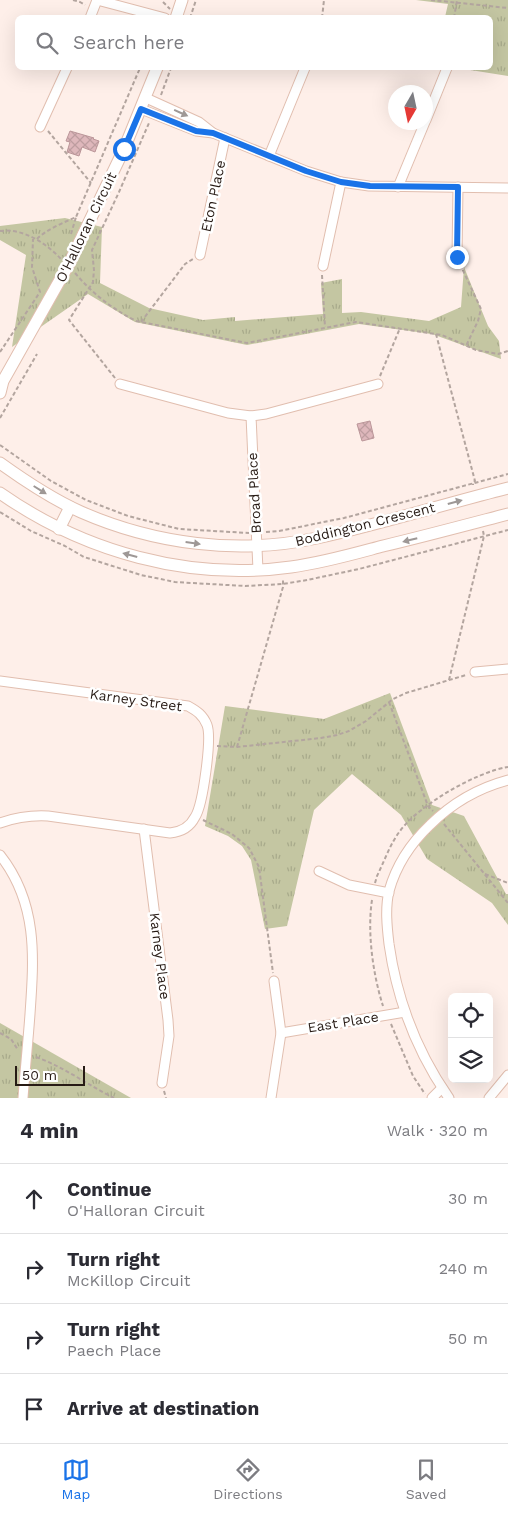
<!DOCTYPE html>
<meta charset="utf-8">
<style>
body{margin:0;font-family:"Work Sans",sans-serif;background:#f2f2f3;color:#2b2b33}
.controls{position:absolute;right:15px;bottom:15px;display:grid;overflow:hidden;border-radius:8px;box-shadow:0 5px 20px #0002}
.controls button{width:45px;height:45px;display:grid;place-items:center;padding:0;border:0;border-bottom:1px solid #e1e1e2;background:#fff;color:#2b2b33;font:25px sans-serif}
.compass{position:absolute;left:388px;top:85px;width:45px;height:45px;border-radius:50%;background:#fff;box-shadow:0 5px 20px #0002;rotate:189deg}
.scale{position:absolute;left:15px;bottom:12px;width:70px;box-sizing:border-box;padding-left:5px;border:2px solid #271b15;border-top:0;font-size:14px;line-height:18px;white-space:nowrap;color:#271b15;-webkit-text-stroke:4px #fff;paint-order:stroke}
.stop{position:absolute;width:15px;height:15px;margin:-11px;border:4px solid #1a73e8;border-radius:50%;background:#fff}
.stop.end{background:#1a73e8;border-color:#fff;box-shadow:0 1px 5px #0008}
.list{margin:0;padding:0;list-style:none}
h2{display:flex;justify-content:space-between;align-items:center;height:65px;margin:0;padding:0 20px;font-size:21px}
h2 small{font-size:16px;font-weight:400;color:#7c7c81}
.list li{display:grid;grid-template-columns:32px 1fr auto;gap:15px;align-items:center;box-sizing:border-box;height:70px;padding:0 20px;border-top:1px solid #e1e1e2}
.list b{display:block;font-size:19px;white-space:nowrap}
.list p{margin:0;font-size:16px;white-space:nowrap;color:#7c7c81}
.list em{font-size:16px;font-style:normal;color:#7c7c81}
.icon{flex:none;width:28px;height:28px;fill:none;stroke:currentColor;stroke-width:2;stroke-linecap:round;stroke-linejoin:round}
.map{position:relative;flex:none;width:508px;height:1098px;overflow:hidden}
.search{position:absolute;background:#fff;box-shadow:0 5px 20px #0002;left:15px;right:15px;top:15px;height:55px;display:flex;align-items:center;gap:12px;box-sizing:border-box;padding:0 18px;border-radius:8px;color:#7c7c81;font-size:19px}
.sheet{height:345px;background:#fff}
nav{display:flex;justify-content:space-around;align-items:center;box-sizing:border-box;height:70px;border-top:1px solid #e1e1e2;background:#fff;font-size:14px;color:#7c7c81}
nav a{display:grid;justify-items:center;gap:2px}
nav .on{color:#1a73e8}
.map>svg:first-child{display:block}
.park{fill:url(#park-tufts)}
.building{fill:url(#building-cross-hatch);stroke:#bb9699}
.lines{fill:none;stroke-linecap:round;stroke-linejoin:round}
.minor-casing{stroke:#e1beaf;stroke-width:11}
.tertiary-casing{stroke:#e1beaf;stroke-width:13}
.path{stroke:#b3a59f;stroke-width:2;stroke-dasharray:4 2.5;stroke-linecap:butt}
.minor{stroke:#fff;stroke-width:9}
.tertiary{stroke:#fff;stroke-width:11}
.tertiary-bridge-casing{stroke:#e1beaf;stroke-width:13;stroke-linecap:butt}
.tertiary-bridge{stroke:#fff;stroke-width:11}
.oneway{fill:#9e9896}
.route{stroke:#1a73e8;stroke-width:6}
.labels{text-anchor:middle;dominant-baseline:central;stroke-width:5;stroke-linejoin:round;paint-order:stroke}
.street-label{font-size:14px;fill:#271b15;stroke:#fff}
</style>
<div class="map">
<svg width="508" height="1098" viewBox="0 0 508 1098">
<defs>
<pattern id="park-tufts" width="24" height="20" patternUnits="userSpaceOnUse" patternTransform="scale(1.25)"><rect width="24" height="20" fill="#c4c6a2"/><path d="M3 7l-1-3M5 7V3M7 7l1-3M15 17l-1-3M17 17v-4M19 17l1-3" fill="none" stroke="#a8aa8b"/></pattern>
<pattern id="building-cross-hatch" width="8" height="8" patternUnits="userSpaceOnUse" patternTransform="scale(1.25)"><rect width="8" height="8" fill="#deb7bb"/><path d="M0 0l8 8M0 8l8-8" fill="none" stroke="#be9da0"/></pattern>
</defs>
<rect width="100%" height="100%" fill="#feefe9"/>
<!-- park -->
<g class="park">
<path d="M416,0H508V76L464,69L465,68H490V18L445,17L448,4Z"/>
<path d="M65,218L102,227L100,283L149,308L203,320L235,317V321L323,314L321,283L342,279V313L361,312L429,321L461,307L464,267L488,326L499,341L501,359L432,334L359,324L247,345L135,322L88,294L12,347L26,255L0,240V226Z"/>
<path d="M390,693L432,805L464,816L506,894H508V925L492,903L427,859L401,815L352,774L314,810L287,926L265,929L251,860L242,846L228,836L205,826L225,706L324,719Z"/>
<path d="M0,1023L131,1098H0Z"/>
</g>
<!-- building -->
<g class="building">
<path d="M70,131L94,138L93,139L99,141L95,152L82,147L79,156L67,152L70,142L66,141Z"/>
<path d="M370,421L374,438L362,441L357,424Z"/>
</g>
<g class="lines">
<!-- minor casing -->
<g class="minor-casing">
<g id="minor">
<path d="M97,0L165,18"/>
<path d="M90,18L97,0"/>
<path d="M146,98L199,122L213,133L306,171L341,182L369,186L508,188"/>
<path d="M141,109L196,131L213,133"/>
<path d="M426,120L447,68"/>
<path d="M40,127L67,68"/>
<path d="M269,156L305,68"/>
<path d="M398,187L425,122"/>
<path d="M200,255L225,138"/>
<path d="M457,257L458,187"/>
<path d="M323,266L341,182"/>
<path d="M120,384L228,413L251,416"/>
<path d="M258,570L251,416L266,414L378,384"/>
<path d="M475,672L508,669"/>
<path d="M0,681L188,706C197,711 203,715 207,725C212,738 203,805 195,817C190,827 181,832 170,833L48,816C30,815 17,817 0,823"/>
<path d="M144,829L168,1020L169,1036L162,1083"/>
<path d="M0,855C38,903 34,957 30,1014C28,1042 25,1070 23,1098"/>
<path d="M319,871L349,885L389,893"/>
<path d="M281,1033L405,1012"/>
<path d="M271,1098L281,1033L274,981"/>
<path d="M432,1098L442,1088"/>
<path d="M449,1098C417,1052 397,1000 389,944C387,927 385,908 389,891C396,866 411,843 430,825C452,803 478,788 508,780"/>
<path d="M489,1098L508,1075"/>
</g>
</g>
<!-- tertiary casing -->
<g class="tertiary-casing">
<g id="tertiary">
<path d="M176,18L182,0"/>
<path d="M70,262L124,149L157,68"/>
<path d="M0,393L3,381L65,271"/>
<path d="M0,463C25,481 52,499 81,512C154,544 238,555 317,538C381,524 444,504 508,488"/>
<path d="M0,493C84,552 189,581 291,567C322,563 353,554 383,546C425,536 466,525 508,514"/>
<path d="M59,529L70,507"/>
</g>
</g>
<!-- path -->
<g class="path">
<path d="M73,0L80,2L85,5"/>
<path d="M431,0L508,8"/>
<path d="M163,2L170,9"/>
<path d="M190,18L196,0"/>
<path d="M322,18L324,0"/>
<path d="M454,18L457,0"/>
<path d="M161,95L171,68"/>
<path d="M48,131L91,183"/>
<path d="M0,231C23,228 46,243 61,259"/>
<path d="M71,234L76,217"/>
<path d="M37,239C47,229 63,223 76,217L140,68"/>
<path d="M460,264L481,309L478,321L466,346"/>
<path d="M75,273C93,294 111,308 136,321L247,343L356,322L442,335L476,350L498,354L508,351"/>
<path d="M322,275L325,327"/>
<path d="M141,322L185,264L193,259"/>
<path d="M436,334L475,481L473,482V485"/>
<path d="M0,352L40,292L32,267L33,239"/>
<path d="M380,376L400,328"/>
<path d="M115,378L69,320L93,282L94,270L92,250L119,192L149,123"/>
<path d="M0,418L37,354"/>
<path d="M0,445L51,481L86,500L128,516L179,529L249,533"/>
<path d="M0,512L31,531L65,546L84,557L141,575L175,582L245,586L283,584L307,580L359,569L508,530"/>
<path d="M266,532L279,531L344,518L508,474"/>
<path d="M449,680L484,536L483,531"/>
<path d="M389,702L428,806L433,811"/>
<path d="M217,746L237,747L321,738L337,735L349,731L366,721L393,699L406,693L466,675"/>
<path d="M237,747L283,587V578"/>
<path d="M203,820L232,834L249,848L259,867L273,973"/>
<path d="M444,824L508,903"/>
<path d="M485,874L508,883"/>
<path d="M375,883L377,876C384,862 390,844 400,831C419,805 476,772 508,767"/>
<path d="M372,900C367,932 373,975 383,1006"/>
<path d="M391,1024L413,1076L425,1094"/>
<path d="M0,1033L11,1039L18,1050"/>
<path d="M36,1057C64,1067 88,1085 114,1098"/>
<path d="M164,1091L166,1098"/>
</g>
<!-- minor -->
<use href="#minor" class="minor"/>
<!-- tertiary -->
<use href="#tertiary" class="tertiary"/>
<!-- tertiary-bridge casing -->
<g class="tertiary-bridge-casing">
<path id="tertiary-bridge" d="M65,271L70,262"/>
</g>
<!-- tertiary-bridge -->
<use href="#tertiary-bridge" class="tertiary-bridge"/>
</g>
<!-- one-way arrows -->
<defs><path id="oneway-solid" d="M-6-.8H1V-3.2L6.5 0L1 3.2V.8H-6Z" transform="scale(1.25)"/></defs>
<g class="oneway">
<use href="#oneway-solid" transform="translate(181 113) rotate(24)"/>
<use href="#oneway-solid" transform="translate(40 490) rotate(32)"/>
<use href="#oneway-solid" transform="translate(455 502) rotate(-15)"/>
<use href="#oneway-solid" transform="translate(410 540) rotate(166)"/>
<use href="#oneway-solid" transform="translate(193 543) rotate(8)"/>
<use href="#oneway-solid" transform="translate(130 555) rotate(-165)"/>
</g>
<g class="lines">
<!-- route -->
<path class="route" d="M124,149L141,109L196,131L213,133L306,171L341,182L370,186L458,187L457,257"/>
</g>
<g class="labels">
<!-- street labels -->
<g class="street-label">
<text transform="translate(213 196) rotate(-78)">Eton Place</text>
<text transform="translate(86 227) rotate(-64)">O'Halloran Circuit</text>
<text transform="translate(254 493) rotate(-93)">Broad Place</text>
<text transform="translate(365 524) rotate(-14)">Boddington Crescent</text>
<text transform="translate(136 700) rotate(8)">Karney Street</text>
<text transform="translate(160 956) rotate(83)">Karney Place</text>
<text transform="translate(343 1022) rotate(-9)">East Place</text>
</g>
</g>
</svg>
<div class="controls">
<button><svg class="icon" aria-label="locate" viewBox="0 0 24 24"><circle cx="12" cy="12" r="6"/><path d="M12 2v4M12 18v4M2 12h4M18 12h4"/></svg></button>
<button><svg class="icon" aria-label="layers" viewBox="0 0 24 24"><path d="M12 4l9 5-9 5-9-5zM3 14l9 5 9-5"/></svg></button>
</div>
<svg class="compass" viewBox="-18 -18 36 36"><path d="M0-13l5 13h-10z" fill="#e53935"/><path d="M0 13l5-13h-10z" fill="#7c7c81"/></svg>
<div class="scale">50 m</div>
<div class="stop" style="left:124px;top:149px"></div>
<div class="stop end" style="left:457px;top:257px"></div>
<div class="search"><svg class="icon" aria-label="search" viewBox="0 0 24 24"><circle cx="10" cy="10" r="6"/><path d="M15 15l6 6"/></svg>Search here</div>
</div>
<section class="sheet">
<h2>4 min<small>Walk · 320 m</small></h2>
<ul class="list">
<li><svg class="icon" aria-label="ahead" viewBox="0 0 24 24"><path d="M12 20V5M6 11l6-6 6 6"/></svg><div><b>Continue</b><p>O'Halloran Circuit</p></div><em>30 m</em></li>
<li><svg class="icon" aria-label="right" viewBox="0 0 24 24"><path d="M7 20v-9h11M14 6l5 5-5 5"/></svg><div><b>Turn right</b><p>McKillop Circuit</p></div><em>240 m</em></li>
<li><svg class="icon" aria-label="right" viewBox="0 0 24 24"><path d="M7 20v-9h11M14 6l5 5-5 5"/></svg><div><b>Turn right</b><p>Paech Place</p></div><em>50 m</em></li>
<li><svg class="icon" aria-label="arrive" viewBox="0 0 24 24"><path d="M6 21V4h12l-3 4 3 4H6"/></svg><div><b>Arrive at destination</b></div></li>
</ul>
</section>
<nav>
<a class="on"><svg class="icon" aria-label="map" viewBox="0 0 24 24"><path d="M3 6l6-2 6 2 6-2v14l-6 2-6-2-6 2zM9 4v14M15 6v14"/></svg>Map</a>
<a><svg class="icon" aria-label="directions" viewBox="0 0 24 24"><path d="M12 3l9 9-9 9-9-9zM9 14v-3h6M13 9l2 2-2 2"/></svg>Directions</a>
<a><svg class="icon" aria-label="saved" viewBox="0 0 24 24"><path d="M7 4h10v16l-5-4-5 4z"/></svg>Saved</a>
</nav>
